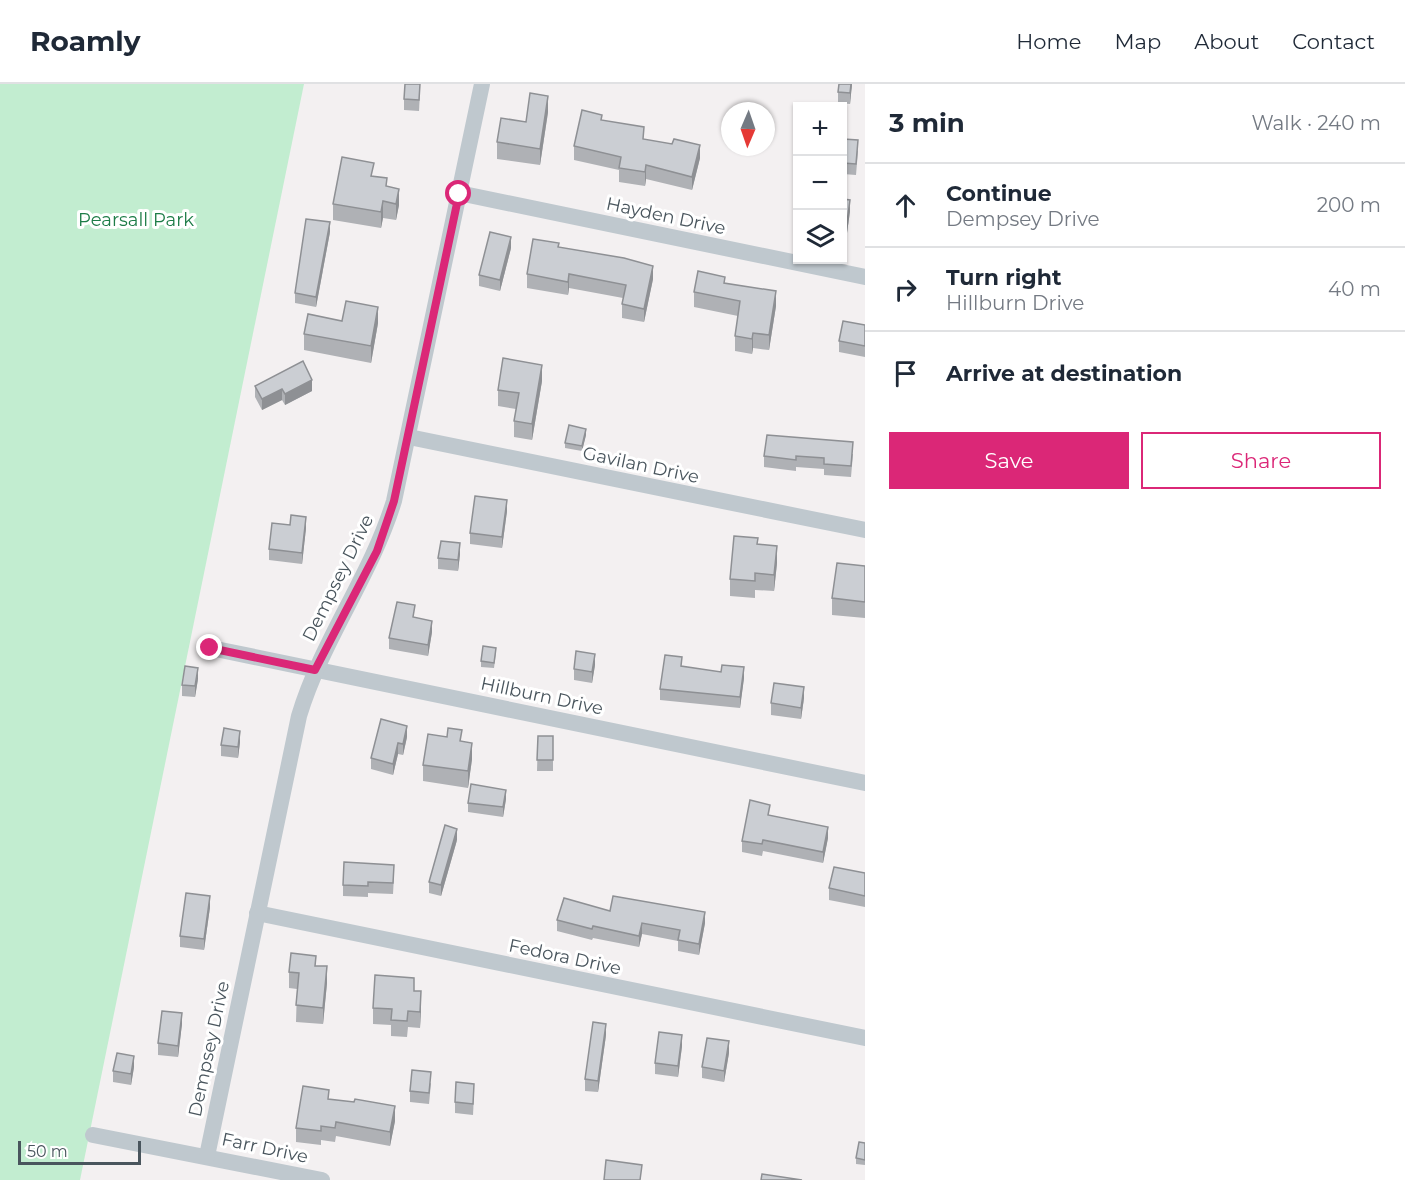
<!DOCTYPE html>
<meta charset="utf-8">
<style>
body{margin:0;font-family:Montserrat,sans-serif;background:#f6f6f7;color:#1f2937}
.controls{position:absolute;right:18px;top:18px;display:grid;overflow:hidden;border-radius:0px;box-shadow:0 2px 4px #0004}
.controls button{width:54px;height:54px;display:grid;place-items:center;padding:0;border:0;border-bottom:2px solid #e0e1e3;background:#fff;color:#1f2937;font:30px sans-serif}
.compass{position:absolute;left:721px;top:18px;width:54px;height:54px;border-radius:50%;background:#fff;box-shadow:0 2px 4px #0004;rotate:182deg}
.scale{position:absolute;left:18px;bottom:15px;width:123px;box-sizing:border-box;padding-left:6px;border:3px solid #49555d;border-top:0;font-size:16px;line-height:21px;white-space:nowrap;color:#49555d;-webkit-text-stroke:4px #fff;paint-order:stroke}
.stop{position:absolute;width:18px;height:18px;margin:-14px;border:4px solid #db2777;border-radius:50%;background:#fff}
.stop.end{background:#db2777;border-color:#fff;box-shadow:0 2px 6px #0008}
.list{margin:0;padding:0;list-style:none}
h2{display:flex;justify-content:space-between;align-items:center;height:78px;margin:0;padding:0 24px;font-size:26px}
h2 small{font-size:20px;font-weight:400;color:#747a83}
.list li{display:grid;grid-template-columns:39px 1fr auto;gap:18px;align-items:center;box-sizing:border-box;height:84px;padding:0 24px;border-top:2px solid #e0e1e3}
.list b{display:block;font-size:22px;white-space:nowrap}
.list p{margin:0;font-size:20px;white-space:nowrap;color:#747a83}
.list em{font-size:20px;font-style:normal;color:#747a83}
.actions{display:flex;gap:12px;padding:18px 24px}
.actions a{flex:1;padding:14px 0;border:2px solid #db2777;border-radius:0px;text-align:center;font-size:21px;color:#db2777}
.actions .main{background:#db2777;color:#fff}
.icon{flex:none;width:33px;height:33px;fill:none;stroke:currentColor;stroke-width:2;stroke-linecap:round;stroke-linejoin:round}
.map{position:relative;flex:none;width:865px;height:1096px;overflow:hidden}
header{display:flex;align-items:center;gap:36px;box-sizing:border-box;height:84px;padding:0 30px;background:#fff;border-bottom:2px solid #e0e1e3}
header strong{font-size:28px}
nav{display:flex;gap:33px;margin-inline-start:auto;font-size:21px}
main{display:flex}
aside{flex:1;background:#fff}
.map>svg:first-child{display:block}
.green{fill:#c2edd0}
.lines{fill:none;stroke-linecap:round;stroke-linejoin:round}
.minor{stroke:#bfc8ce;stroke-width:16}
.wall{fill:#afb1b5}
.shaded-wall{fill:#8e9094}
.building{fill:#cbced3;stroke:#8e9094;stroke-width:1.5}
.route{stroke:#db2777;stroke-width:8}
.labels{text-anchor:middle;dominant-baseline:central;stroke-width:6;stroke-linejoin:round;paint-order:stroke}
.street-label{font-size:18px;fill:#49555d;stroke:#fff}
.park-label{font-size:18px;fill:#1d7c47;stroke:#fff}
</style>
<header>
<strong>Roamly</strong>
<nav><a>Home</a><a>Map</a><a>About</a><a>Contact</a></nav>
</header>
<main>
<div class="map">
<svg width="865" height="1096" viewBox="0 0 865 1096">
<rect width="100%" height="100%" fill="#f3f0f1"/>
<!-- green -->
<path class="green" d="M0,0H304L80,1096H0Z"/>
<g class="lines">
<!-- minor -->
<g class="minor">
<path d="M459,109L865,193"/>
<path d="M409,353L865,446"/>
<path d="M211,564L865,699"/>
<path d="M257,829L865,954"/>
<path d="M93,1051L322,1096"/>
<path d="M207,1072L299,632C322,556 371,492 394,417L482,0"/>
</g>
</g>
<!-- wall -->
<g class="wall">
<path d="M852,0L850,20L838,19V8Z"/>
<path d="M420,9L419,27L404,26V15Z"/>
<path d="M548,28L540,81L497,75V58L526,38Z"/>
<path d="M602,37L644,55L700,74L692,106L646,95L645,102L619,98V86L574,76V62Z"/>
<path d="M843,55L858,67L856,91L843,90Z"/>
<path d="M374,92L387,103L399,121L396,136L383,134L381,144L333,136V120Z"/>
<path d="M843,115L850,127L847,149H843Z"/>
<path d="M330,148L316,223L295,219V209Z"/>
<path d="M559,163L653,195L644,238L622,234V220L623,214L569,204L568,211L527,204V190Z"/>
<path d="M511,164L500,207L479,202V191Z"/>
<path d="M725,200L776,222L769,266L753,264L752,270L735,267V252L738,232L694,223V208Z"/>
<path d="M342,237L378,239L371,279L304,266V250Z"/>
<path d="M865,241V273L839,268V257Z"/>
<path d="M542,297L532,356L514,353V337L516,325L498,322V306Z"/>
<path d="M255,302L312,307L285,321L282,316L262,326L255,313Z"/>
<path d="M586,351L582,367L565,364V359Z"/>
<path d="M853,370L851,393L824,391V385L796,383V387L764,383V372Z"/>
<path d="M507,427L502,464L470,460V449Z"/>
<path d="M306,444L302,480L269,476V465Z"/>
<path d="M758,461L777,479L774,507L755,506V514L730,512V495Z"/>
<path d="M460,470L458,487L438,485V474Z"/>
<path d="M865,482V534L832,531V514Z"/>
<path d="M415,533L432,548L428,572L389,565V554Z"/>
<path d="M496,569L494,584L481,583V577Z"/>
<path d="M595,581L592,599L574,596V585Z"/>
<path d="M682,583L744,594L740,624L660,616V605Z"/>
<path d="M198,595L195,613L182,612V601Z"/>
<path d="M804,614L801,635L771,631V619Z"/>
<path d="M538,652H553V687H537Z"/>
<path d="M407,653L403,671L398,670L393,691L371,685V674Z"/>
<path d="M447,653L462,657L472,675L468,704L423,697V681Z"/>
<path d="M240,658L238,674L221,672V661Z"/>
<path d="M506,715L503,733L468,728V719Z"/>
<path d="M770,732L828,754L823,779L763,767L762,772L742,768V757Z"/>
<path d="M457,756L441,812L429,809V798Z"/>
<path d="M865,789V823L829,816V804Z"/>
<path d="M394,792L393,810L368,809V813L343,812V801Z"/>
<path d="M210,823L204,866L180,863V852Z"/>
<path d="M610,827L705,839L699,871L678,867V857L642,850L639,863L593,854L592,856L557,847V836Z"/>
<path d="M316,882L327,899L323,940L296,938L297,905L289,904V888Z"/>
<path d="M414,907L421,924L420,944L408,943L407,953L391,952V941L373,940V924Z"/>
<path d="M182,940L178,973L158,971V959Z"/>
<path d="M606,951L598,1008L585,1007V995Z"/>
<path d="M682,962L678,993L655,990V979Z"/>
<path d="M729,969L724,998L702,994V983Z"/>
<path d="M134,983L131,1001L113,998V987Z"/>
<path d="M431,999L429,1020L410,1018V1007Z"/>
<path d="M474,1011L473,1031L455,1029V1018Z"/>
<path d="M329,1015L395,1037L390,1062L336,1052L335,1058L321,1056V1061L296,1058V1044Z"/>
<path d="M865,1059V1081L856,1080V1074Z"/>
</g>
<!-- shaded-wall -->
<g class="shaded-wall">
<path d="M851,0H852L850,20V9Z"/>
<path d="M548,12V28L540,81V65Z"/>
<path d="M700,61V74L692,106V93Z"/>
<path d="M646,81V95L645,102V88Z"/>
<path d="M399,105V121L396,136V120Z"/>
<path d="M850,116V127L847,149V138Z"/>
<path d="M383,117V134L381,144V128Z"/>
<path d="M330,138V148L316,223V213Z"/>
<path d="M511,153V164L500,207V196Z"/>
<path d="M653,182V195L644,238V225Z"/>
<path d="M569,190V204L568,211V198Z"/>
<path d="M776,207V222L769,266V251Z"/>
<path d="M378,223V239L371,279V262Z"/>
<path d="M753,249V264L752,270V255Z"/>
<path d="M542,281V297L532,356V340Z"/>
<path d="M312,296V307L285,321V310Z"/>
<path d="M282,305V316L262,326V315Z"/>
<path d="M586,345V351L582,367V362Z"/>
<path d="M507,416V427L502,464V453Z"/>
<path d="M306,433V444L302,480V469Z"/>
<path d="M460,459V470L458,487V476Z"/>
<path d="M777,462V479L774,507V491Z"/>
<path d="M432,537V548L428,572V561Z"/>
<path d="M595,570V581L592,599V588Z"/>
<path d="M744,583V594L740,624V613Z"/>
<path d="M198,584V595L195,613V602Z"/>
<path d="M804,603V614L801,635V624Z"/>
<path d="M407,642V653L403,671V660Z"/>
<path d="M240,647V658L238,674V663Z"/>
<path d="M398,659V670L393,691V680Z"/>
<path d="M472,659V675L468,704V687Z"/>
<path d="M506,706V715L503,733V723Z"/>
<path d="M828,743V754L823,779V768Z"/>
<path d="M457,745V756L441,812V801Z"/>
<path d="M210,812V823L204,866V855Z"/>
<path d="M705,828V839L699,871V860Z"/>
<path d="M642,839V850L639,863V852Z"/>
<path d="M327,882V899L323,940V924Z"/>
<path d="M421,907V924L420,944V928Z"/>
<path d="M182,929V940L178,973V962Z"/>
<path d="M606,940V951L598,1008V997Z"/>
<path d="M682,951V962L678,993V982Z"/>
<path d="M729,957V969L724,998V987Z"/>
<path d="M134,972V983L131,1001V990Z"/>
<path d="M395,1022V1037L390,1062V1048Z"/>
</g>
<!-- building -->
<g class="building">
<path d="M405,0H420L419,16L404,15Z"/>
<path d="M839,0H851L850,9L838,8Z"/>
<path d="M530,9L548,12L540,65L497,58L501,34L526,38Z"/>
<path d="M582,26L602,31L601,36L644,43L643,55L672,60L674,55L700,61L692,93L646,81L645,88L619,84L621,73L574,62Z"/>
<path d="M843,55L858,56L856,80L843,79Z"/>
<path d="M342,73L374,79L371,92L387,94L386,102L399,105L396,120L383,117L381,128L333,120Z"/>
<path d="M843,115L850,116L847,138H843Z"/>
<path d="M306,135L330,138L316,213L295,209Z"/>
<path d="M490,148L511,153L500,196L479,191Z"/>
<path d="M533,155L559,159L558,163L624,174L653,182L644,225L622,220L626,201L569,190L568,198L527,190Z"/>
<path d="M698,187L725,193L724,199L776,207L769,251L753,249L752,255L735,252L740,217L694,208Z"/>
<path d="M346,217L378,223L371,262L304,250L308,230L342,237Z"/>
<path d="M843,237L865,241V262L839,257Z"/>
<path d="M503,274L542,281L532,340L514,337L519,309L498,306Z"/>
<path d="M303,277L312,296L285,310L282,305L262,315L255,302Z"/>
<path d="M569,341L586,345L582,362L565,359Z"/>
<path d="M767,351L853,358L851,382L824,380V374L796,372V376L764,372Z"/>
<path d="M475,412L507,416L502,453L470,449Z"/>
<path d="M291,431L306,433L302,469L269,465L272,439L290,441Z"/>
<path d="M734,452L758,454L757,460L777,462L774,491L755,489V497L730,495Z"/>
<path d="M441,457L460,459L458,476L438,474Z"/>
<path d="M837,479L865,482V518L832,514Z"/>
<path d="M397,518L415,521L413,533L432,537L428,561L389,554Z"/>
<path d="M483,562L496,564L494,579L481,577Z"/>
<path d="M576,567L595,570L592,588L574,585Z"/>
<path d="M665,571L682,573L681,582L721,588L722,581L744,583L740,613L660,605Z"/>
<path d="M185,582L198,584L195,602L182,601Z"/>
<path d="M774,599L804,603L801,624L771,619Z"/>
<path d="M381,635L407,642L403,660L398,659L393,680L371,674Z"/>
<path d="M224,644L240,647L238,663L221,661Z"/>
<path d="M448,644L462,646L460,657L472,659L468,687L423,681L428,650L447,653Z"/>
<path d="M538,652H553V676H537Z"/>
<path d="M471,700L506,706L503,723L468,719Z"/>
<path d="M750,716L770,721L768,731L828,743L823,768L763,756L762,760L742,757Z"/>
<path d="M445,741L457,745L441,801L429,798Z"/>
<path d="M344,778L394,781L393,799L368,798V802L343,801Z"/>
<path d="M834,783L865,789V812L829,804Z"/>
<path d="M186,809L210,812L204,855L180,852Z"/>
<path d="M613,812L705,828L699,860L678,856L680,846L642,839L639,852L593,842L592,845L557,836L564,814L610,827Z"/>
<path d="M291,869L316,872L315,882H327L323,924L296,921L299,889L289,888Z"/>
<path d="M375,891L414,894V907H421L420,928L408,927L407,937L391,936L392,925L373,924Z"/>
<path d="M162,927L182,929L178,962L158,959Z"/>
<path d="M593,938L606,940L598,997L585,995Z"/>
<path d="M659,948L682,951L678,982L655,979Z"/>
<path d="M707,954L729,957L724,987L702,983Z"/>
<path d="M117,969L134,972L131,990L113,987Z"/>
<path d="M412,986L431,988L429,1009L410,1007Z"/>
<path d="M456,998L474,1000L473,1020L455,1018Z"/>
<path d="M303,1002L329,1006L328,1015L354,1018L355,1015L395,1022L390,1048L336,1038L335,1044L321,1042V1047L296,1044Z"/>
<path d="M859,1058L865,1059V1076L856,1074Z"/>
<path d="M606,1076L642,1081L640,1096H604Z"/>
<path d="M762,1090L802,1096H761Z"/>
</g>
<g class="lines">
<!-- route -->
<path class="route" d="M210,564L315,586L377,467L394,417L459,110"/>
</g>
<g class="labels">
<!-- street labels -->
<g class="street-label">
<text transform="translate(666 132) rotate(12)">Hayden Drive</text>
<text transform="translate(641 381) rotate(12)">Gavilan Drive</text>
<text transform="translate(338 494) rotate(-64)">Dempsey Drive</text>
<text transform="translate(542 612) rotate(12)">Hillburn Drive</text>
<text transform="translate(565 873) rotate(12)">Fedora Drive</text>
<text transform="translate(209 965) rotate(-78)">Dempsey Drive</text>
<text transform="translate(265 1064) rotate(12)">Farr Drive</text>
</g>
<!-- park labels -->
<g class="park-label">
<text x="136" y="136">Pearsall Park</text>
</g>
</g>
</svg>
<div class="controls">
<button>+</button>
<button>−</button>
<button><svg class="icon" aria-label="layers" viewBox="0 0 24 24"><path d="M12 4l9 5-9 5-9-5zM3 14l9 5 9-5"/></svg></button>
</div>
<svg class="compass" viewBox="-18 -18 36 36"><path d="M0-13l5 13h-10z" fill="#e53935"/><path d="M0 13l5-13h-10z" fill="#747a83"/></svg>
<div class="scale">50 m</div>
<div class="stop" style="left:459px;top:110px"></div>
<div class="stop end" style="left:210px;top:564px"></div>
</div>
<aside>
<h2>3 min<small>Walk · 240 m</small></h2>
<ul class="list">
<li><svg class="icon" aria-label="ahead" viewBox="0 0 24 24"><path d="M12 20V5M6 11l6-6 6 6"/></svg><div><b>Continue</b><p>Dempsey Drive</p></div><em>200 m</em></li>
<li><svg class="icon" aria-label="right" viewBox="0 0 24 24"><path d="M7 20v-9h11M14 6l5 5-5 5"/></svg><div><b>Turn right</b><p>Hillburn Drive</p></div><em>40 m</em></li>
<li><svg class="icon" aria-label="arrive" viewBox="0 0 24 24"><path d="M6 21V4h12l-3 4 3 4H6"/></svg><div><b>Arrive at destination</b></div></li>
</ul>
<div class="actions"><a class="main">Save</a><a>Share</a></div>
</aside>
</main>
